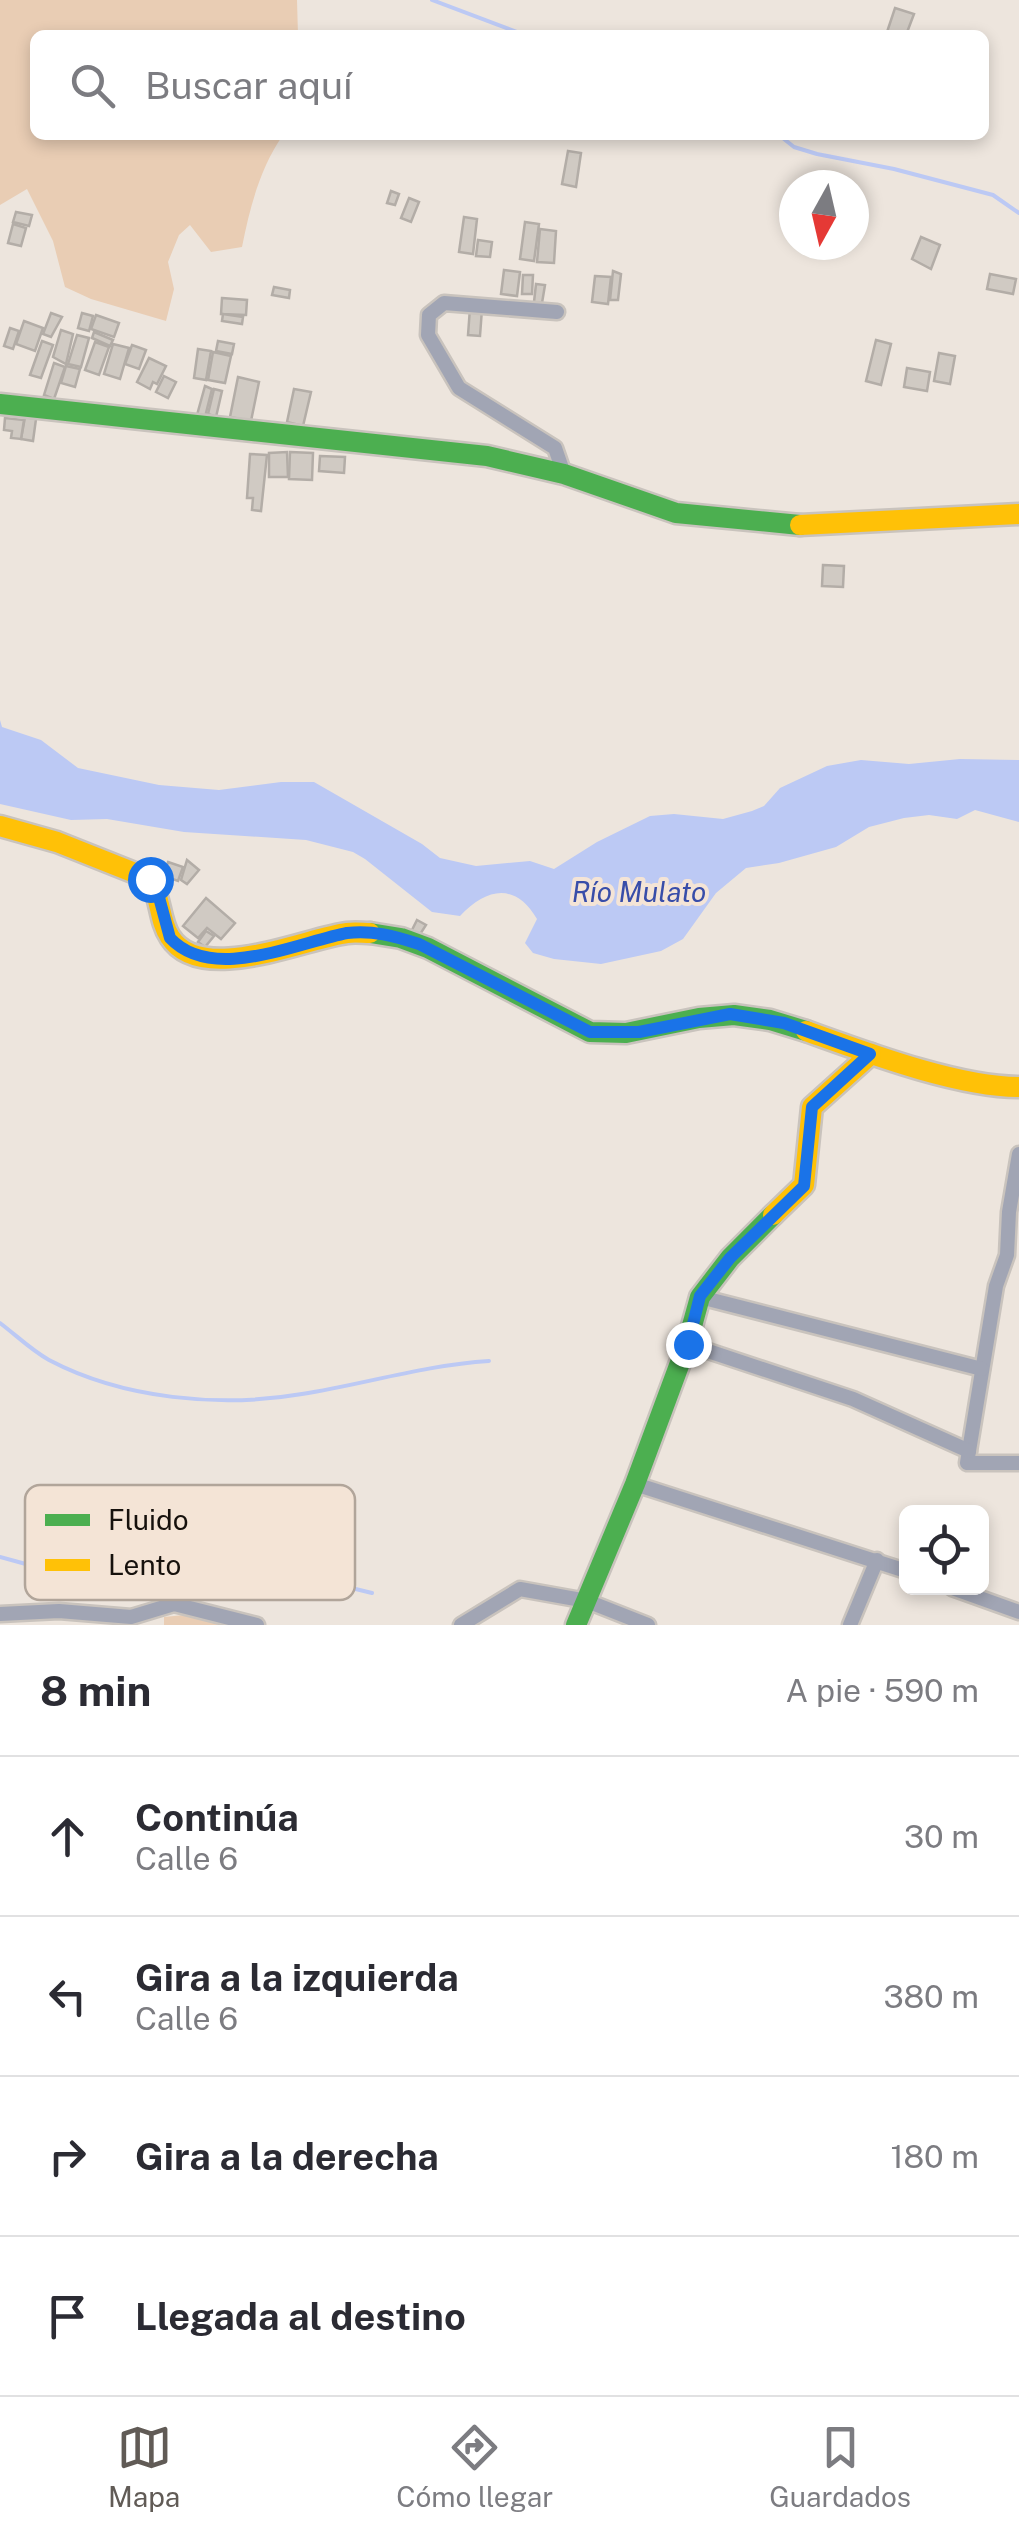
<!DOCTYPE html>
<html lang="es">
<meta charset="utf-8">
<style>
body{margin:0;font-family:"Public Sans",sans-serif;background:#f7f7f7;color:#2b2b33}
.controls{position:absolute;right:30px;bottom:30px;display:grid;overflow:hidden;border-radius:15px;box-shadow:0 5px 15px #0003}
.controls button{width:90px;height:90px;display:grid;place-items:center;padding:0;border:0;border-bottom:2px solid #e1e1e2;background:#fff;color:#2b2b33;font:50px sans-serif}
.compass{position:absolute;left:779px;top:170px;width:90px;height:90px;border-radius:50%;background:#fff;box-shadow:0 5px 15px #0003;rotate:188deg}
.stop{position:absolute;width:30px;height:30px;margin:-22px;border:8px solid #1a73e8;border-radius:50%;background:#fff}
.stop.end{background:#1a73e8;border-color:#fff;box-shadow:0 2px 10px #0008}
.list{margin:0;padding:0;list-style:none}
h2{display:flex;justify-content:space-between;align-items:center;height:130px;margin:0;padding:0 40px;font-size:42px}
h2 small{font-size:32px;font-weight:400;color:#7c7c81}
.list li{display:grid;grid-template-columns:65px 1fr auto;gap:30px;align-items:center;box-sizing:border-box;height:160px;padding:0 40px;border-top:2px solid #e1e1e2}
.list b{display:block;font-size:38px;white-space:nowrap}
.list p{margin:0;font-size:32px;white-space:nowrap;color:#7c7c81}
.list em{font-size:32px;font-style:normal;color:#7c7c81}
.icon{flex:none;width:55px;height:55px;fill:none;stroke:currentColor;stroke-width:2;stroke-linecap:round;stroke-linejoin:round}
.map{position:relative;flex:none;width:1019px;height:1625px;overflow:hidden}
.search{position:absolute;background:#fff;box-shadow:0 5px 15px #0003;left:30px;right:30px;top:30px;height:110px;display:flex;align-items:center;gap:25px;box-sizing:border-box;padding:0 35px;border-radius:15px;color:#7c7c81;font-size:38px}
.sheet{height:770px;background:#fff}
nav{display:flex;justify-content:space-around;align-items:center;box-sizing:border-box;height:140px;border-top:2px solid #e1e1e2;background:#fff;font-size:28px;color:#7c7c81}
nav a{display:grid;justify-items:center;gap:5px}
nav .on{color:#615b56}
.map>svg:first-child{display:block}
.green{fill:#e9cdb4}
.water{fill:#bcc9f4}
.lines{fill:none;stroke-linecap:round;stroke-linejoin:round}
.stream{stroke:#bcc9f4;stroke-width:4}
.building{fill:#d0cac3;stroke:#b3ada7;stroke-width:2.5}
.street-casing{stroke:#c9c3bd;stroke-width:19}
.fast-casing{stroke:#c9c3bd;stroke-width:25}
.slow-casing{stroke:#c9c3bd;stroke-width:25}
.street{stroke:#a1a5b4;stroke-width:14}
.fast{stroke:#4caf50;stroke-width:20}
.slow{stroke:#ffc107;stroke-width:20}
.route{stroke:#1a73e8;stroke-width:12}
.labels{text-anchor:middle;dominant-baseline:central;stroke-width:8;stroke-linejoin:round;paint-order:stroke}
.water-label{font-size:28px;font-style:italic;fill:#384da9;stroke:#f4e4d6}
.key{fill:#f4e4d6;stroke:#b1a59a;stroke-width:2.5}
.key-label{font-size:28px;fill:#16110d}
</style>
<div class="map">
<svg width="1019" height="1625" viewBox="0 0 1019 1625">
<rect width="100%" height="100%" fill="#ede5dd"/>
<!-- green -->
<g class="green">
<path d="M0,0H297L298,35H35V135H283C260,168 250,207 242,247L211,252L190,225L179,235L168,262L174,289L166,321L91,299L65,287L53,241L27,189L0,205Z"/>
<path d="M194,1614L219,1625H164V1617Z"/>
</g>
<!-- water -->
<path class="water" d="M0,720L2,727L41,740L78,768L159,785L219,790L281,782H314L422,844L440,858L476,866L530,861L554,869L597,842L650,816L674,814L723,819L752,811L764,806L780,788L827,766L861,760L909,764L960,759L1019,760V822L975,810L957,819L929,815L904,818L869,827L836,847L779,863L746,868L716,893L683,939L661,951L601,964L554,959L533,953L525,943L537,919C515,882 487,888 460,916L432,912L365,859L353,852L306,840L184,832L107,819L71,820L0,804Z"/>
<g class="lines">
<!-- stream -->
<g class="stream">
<path d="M432,0L525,35"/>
<path d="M779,135L794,147L817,154L894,169L993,195L1019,213"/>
<path d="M0,1323C16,1335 31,1350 49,1360C123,1399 220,1408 302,1394C365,1384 425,1365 489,1361"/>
<path d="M0,1557L33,1566L224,1557L372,1593"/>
</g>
</g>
<!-- building -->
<g class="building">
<path d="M895,8L914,14L906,35L887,32Z"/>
<path d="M568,151L581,153L576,187L562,184Z"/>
<path d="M391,191L399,194L395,205L387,203Z"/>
<path d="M409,198L419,202L411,222L401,218Z"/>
<path d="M16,212L32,215L29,226L13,222Z"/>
<path d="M464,217L477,219L473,254L459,252Z"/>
<path d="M525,222L539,224L534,261L520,259Z"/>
<path d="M13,224L26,228L21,246L8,243Z"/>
<path d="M540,229L556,231L554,263L537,262Z"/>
<path d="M921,237L940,245L931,269L912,259Z"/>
<path d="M478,240L492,242L490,257L476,256Z"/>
<path d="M504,270L520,272L517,296L501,294Z"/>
<path d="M613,271L621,274L618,300H610Z"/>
<path d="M990,274L1016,279L1013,294L987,289Z"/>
<path d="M523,275H533L532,294H522Z"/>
<path d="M595,276L611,277L608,304L592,302Z"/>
<path d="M536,284L545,285L542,303L534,302Z"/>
<path d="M274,287L290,290L289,298L272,295Z"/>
<path d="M222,298L247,300L246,315L221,314Z"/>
<path d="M470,308L482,309L480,336L468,335Z"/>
<path d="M51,313L62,317L51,337L43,334Z"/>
<path d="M82,313L93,316L89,331L78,328Z"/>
<path d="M223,314L243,317L242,324L222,321Z"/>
<path d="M96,315L119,323L114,337L91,329Z"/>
<path d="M24,321L43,328L35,351L16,344Z"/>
<path d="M10,328L19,331L13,349L4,346Z"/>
<path d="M61,330L73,334L66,364L53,357Z"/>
<path d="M94,332L113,340L110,346L92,338Z"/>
<path d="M77,335L89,338L81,367L68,364Z"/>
<path d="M876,340L891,344L881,385L866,381Z"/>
<path d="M42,341L53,345L41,378L30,375Z"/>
<path d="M218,341L234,344L232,354L216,351Z"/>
<path d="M95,342L109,347L99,375L85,370Z"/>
<path d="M113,344L129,348L120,379L104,374Z"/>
<path d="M132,345L146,350L139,369L125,364Z"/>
<path d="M198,349L211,351L206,380L194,378Z"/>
<path d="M213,352L231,356L225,383L208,380Z"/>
<path d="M939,353L955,356L950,384L934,381Z"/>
<path d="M149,358L166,366L157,384L153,382L150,389L137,382Z"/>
<path d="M54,363L65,367L54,399L44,395Z"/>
<path d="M66,366L80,369L75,387L61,383Z"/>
<path d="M907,368L930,372L927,391L904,387Z"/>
<path d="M164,376L176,382L168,398L156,392Z"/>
<path d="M238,377L259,382L251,421L230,417Z"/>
<path d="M205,386L212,389L205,417L197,415Z"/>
<path d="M214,389L222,391L216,417L208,414Z"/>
<path d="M294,389L311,392L303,426L287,422Z"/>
<path d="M25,417L36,419L33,441L21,439Z"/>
<path d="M5,418L24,420L21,439L11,438L12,431L4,430Z"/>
<path d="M287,452L288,477H269V453Z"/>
<path d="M290,452L313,453L312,480L289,479Z"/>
<path d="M250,454L267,455L261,511L252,510L253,498H247Z"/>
<path d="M320,456L345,457L344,473L319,471Z"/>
<path d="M823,565L844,566L843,587L822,586Z"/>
<path d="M187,860L199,870L187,884L181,880Z"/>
<path d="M168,862L183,867L178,881L164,876Z"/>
<path d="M206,898L235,923L221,939L207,928L198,938L183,926Z"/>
<path d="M417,920L426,925L419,936L411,932Z"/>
<path d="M206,931L214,936L205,947L198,942Z"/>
</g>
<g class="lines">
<!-- street casing -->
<g class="street-casing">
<g id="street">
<path d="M557,312L444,303L429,315L428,335L459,388L555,448L564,474"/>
<path d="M1019,1154L1009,1212L1007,1255L996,1286L967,1463H1019"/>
<path d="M700,1297L982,1369"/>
<path d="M687,1344L853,1399L969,1451"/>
<path d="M635,1484L906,1571"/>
<path d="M952,1588L1019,1612"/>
<path d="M0,1614L59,1611L131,1617L174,1604L257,1625"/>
<path d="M461,1625L520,1589L587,1601L648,1625"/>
<path d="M850,1625L877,1560"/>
</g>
</g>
<!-- fast casing -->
<g class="fast-casing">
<g id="fast">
<path d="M0,404L487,456L564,474L676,513L800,525"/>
<path d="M370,933L401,938L428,948L590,1032L626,1033L699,1018L734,1015L770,1020L806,1031"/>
<path d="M576,1625L635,1484L687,1344L700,1297L730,1258L773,1215"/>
</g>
</g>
<!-- slow casing -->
<g class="slow-casing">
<g id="slow">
<path d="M800,525L1019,514"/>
<path d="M0,826L57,842L150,879C161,897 159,921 170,937C201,986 306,938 347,933C355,932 363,933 370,933"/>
<path d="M806,1031C865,1052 957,1087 1019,1087"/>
<path d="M773,1215L804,1185L812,1107L871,1054"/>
</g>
</g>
<!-- street -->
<use href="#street" class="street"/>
<!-- fast -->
<use href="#fast" class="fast"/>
<!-- slow -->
<use href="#slow" class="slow"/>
</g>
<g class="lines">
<!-- route -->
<path class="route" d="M150,879L157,890L170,938C212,983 296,943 347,933C373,930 394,936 419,944L590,1032H639L730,1014L784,1023L870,1054L812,1107L804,1186L730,1258L700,1296L688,1344"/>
</g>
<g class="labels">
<!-- water labels -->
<g class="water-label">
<text x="639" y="891">Río Mulato</text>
</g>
</g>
<!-- legend -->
<rect x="25" y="1485" width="330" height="115" rx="15" class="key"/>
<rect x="45" y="1514" width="45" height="12" fill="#4caf50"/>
<rect x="45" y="1559" width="45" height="12" fill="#ffc107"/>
<g class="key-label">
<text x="108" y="1530">Fluido</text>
<text x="108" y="1575">Lento</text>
</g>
</svg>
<div class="controls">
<button><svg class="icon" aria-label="locate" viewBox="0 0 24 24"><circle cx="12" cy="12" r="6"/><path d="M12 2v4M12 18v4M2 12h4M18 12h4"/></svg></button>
</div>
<svg class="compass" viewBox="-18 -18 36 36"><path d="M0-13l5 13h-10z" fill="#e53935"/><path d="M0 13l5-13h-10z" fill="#7c7c81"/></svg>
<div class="stop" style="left:150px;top:879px"></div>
<div class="stop end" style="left:688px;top:1344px"></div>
<div class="search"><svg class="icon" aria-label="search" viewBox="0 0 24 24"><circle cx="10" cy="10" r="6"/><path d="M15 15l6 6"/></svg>Buscar aquí</div>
</div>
<section class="sheet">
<h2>8 min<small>A pie · 590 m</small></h2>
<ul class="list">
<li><svg class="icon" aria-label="ahead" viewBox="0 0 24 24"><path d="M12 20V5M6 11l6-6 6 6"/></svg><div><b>Continúa</b><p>Calle 6</p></div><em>30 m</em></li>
<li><svg class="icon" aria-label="left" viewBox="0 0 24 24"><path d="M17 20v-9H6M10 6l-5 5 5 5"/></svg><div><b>Gira a la izquierda</b><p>Calle 6</p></div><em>380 m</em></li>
<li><svg class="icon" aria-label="right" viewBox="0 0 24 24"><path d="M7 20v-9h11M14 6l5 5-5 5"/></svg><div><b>Gira a la derecha</b></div><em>180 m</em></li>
<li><svg class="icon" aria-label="arrive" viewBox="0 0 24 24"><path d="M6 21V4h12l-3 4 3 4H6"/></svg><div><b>Llegada al destino</b></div></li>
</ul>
</section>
<nav>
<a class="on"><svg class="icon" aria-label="map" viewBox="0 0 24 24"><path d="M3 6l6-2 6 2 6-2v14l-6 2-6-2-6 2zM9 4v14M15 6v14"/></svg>Mapa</a>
<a><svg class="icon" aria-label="directions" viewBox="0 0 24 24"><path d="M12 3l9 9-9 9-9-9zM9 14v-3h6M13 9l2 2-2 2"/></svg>Cómo llegar</a>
<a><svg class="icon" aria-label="saved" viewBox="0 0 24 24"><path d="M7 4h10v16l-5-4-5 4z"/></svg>Guardados</a>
</nav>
